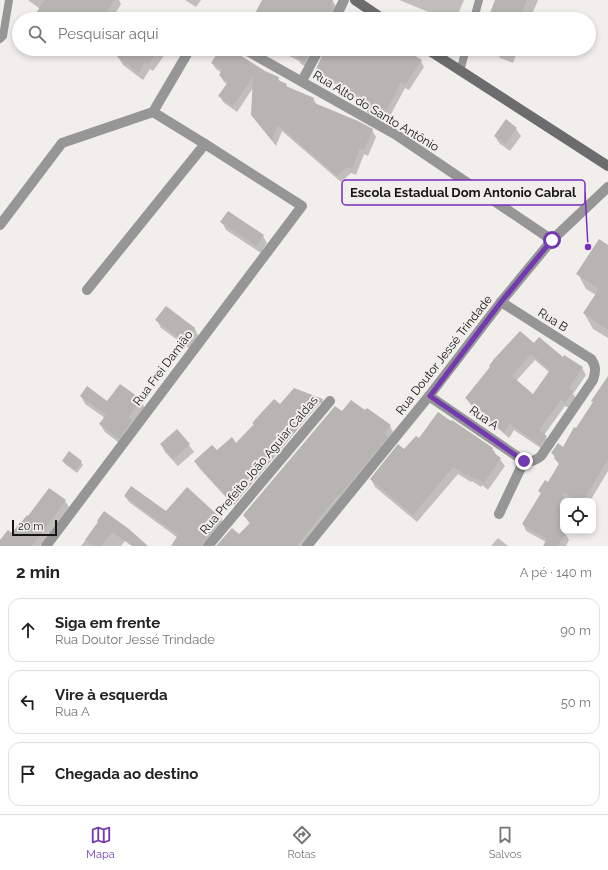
<!DOCTYPE html>
<html lang="pt">
<meta charset="utf-8">
<style>
body{margin:0;font-family:Raleway,sans-serif;background:#f2f2f2;color:#222}
.controls{position:absolute;right:12px;bottom:12px;display:grid;overflow:hidden;border-radius:8px;box-shadow:0 2px 6px #0003}
.controls button{width:36px;height:36px;display:grid;place-items:center;padding:0;border:0;border-bottom:1px solid #e0e0e0;background:#fff;color:#222;font:20px sans-serif}
.scale{position:absolute;left:12px;bottom:10px;width:45px;box-sizing:border-box;padding-left:4px;border:2px solid #151513;border-top:0;font-size:11px;line-height:14px;white-space:nowrap;color:#151513;-webkit-text-stroke:3px #f1efec;paint-order:stroke}
.stop{position:absolute;width:12px;height:12px;margin:-9px;border:3px solid #733ab0;border-radius:50%;background:#fff}
.stop.end{background:#733ab0;border-color:#fff;box-shadow:0 1px 4px #0008}
.list{margin:0;padding:0;list-style:none}
h2{display:flex;justify-content:space-between;align-items:center;height:52px;margin:0;padding:0 16px;font-size:17px}
h2 small{font-size:13px;font-weight:400;color:#767676}
.list li{display:grid;grid-template-columns:26px 1fr auto;gap:12px;align-items:center;box-sizing:border-box;height:64px;margin:0 8px 8px;padding:0 8px;border:1px solid #e0e0e0;border-radius:12px}
.list b{display:block;font-size:15px;white-space:nowrap}
.list p{margin:0;font-size:13px;white-space:nowrap;color:#767676}
.list em{font-size:13px;font-style:normal;color:#767676}
.icon{flex:none;width:22px;height:22px;fill:none;stroke:currentColor;stroke-width:2;stroke-linecap:round;stroke-linejoin:round}
.map{position:relative;flex:none;width:608px;height:546px;overflow:hidden}
.search{position:absolute;background:#fff;box-shadow:0 2px 6px #0003;left:12px;right:12px;top:12px;height:44px;display:flex;align-items:center;gap:10px;box-sizing:border-box;padding:0 14px;border-radius:22px;color:#767676;font-size:15px}
.sheet{height:268px;background:#fff}
nav{display:flex;justify-content:space-around;align-items:center;box-sizing:border-box;height:56px;border-top:1px solid #e0e0e0;background:#fff;font-size:11px;color:#767676}
nav a{display:grid;justify-items:center;gap:2px}
nav .on{color:#733ab0}
.map>svg:first-child{display:block}
.shadow{fill:#0003;fill-rule:evenodd}
.building{fill:#b7b5b1;fill-rule:evenodd}
.lines{fill:none;stroke-linecap:round;stroke-linejoin:round}
.lane{stroke:#969697;stroke-width:8}
.street{stroke:#969697;stroke-width:10}
.secondary{stroke:#6c6b6d;stroke-width:10}
.route{stroke:#733ab0;stroke-width:5}
.labels{text-anchor:middle;dominant-baseline:central;stroke-width:4;stroke-linejoin:round;paint-order:stroke}
.street-label{font-size:12px;fill:#151513;stroke:#f1efec}
.leader{fill:none;stroke:#7b2cbf;stroke-width:1.5}
.callout-dot{fill:#7b2cbf;stroke:#f1efec;stroke-width:1.5}
.callout{fill:#f1efec;stroke:#7b2cbf;stroke-width:1.5}
.callout-label{font-size:13px;text-anchor:middle;font-weight:bold;fill:#151513}
</style>
<div class="map">
<svg width="608" height="546" viewBox="0 0 608 546">
<rect width="100%" height="100%" fill="#f1efec"/>
<!-- shadow -->
<g class="shadow">
<path d="M28,0H119L121,4L112,19H39L40,9Z"/>
<path d="M185,0H201L196,7Z"/>
<path d="M263,0H332L336,6L334,19H253Z"/>
<path d="M399,0H464L459,12H461L465,19H446Z"/>
<path d="M496,0H538L530,19H507L499,16V18L501,19H494L491,13Z"/>
<path d="M139,16L144,19H137Z"/>
<path d="M107,49H169L153,71L150,69L143,80L123,65L118,57L119,55Z"/>
<path d="M221,49H230L265,72L278,78L281,83L286,85L288,88L313,98L317,105L372,130L376,137L368,156L364,154L356,175L351,173L341,182L282,131L276,146L256,121L252,114L253,88L237,112L223,102L220,96L227,84L224,82L220,76L222,73L216,69L212,63Z"/>
<path d="M275,49H322L308,68L301,64L299,61Z"/>
<path d="M325,49H402L421,61L424,67L409,90L405,88L390,116L385,113L381,123L370,116L366,110L369,104L352,95L350,92L322,77L317,69L326,49Z"/>
<path d="M495,49H518L513,63L500,58Z"/>
<path d="M516,129L521,136L510,151L499,143L495,136Z"/>
<path d="M222,222L263,236L267,243L261,253L226,230Z"/>
<path d="M608,246V338L593,329L584,313L596,295L586,289L578,274Z"/>
<path d="M166,308L195,329L199,337L190,349L161,328L157,320Z"/>
<path d="M534,344L563,359L565,356L582,368L586,375L573,394L576,398L569,408L565,406L544,435L550,443L545,451L514,430L509,438L470,404L466,398ZM535,360L549,372L533,395L516,381Z"/>
<path d="M608,379V471L590,501H563V531H567L565,533L569,540L566,546H545L546,542L526,531L523,524L541,494L539,491L548,484L559,465L552,453L563,448L577,430Z"/>
<path d="M294,389L322,400L326,406L238,511L234,507L322,403H319L233,505L199,468L195,462L236,444L280,405Z"/>
<path d="M81,396L107,403L140,400L145,408L123,446L105,432L100,424L105,418L85,404Z"/>
<path d="M342,412H365L390,426L393,432L388,439L390,443L305,546H218L239,536L250,524L244,515Z"/>
<path d="M177,430L189,445L194,452L178,466L165,452L161,444Z"/>
<path d="M419,440L492,449L505,466L488,490L482,485L481,487L472,481L471,482L458,474L417,522L375,487L371,479Z"/>
<path d="M63,461L81,462L83,465L77,473L65,464Z"/>
<path d="M125,496L166,513L221,520L225,526L204,546H171L178,538L129,502Z"/>
<path d="M65,501L69,507L40,546H0V541L12,534L28,517Z"/>
<path d="M99,523L130,535L121,546H81Z"/>
<path d="M498,538L508,546H491Z"/>
</g>
<!-- building -->
<g class="building">
<path d="M44,0H114L102,19H99L90,13L86,19H33Z"/>
<path d="M262,0H333L331,4L334,6L329,19H252Z"/>
<path d="M495,0H527L519,19H504L490,13Z"/>
<path d="M345,12L358,19H342Z"/>
<path d="M123,49H159L148,64L145,62L139,73L117,57Z"/>
<path d="M220,49H230L265,71L279,77L278,80L287,84L286,86L314,98L312,102L358,121L373,129L364,150L360,148L352,169L347,167L337,176L278,125L272,140L251,115L253,77L233,106L218,96L228,82L219,75L222,70L211,63Z"/>
<path d="M300,49H312L304,63L296,58Z"/>
<path d="M325,49H404L422,60L405,85L401,82L387,110L382,108L378,117L365,110L369,101L347,89L348,87L317,71L318,70L316,69Z"/>
<path d="M506,119L517,128L505,144L494,136Z"/>
<path d="M228,211L264,235L256,246L220,222Z"/>
<path d="M599,239L608,245V330L583,313L599,289L576,274Z"/>
<path d="M166,306L195,328L185,342L155,320Z"/>
<path d="M520,331L534,343L539,337L563,357L564,355L583,367L569,388L573,391L565,402L561,400L539,430L547,436L540,445L510,424L504,432L465,398L490,367L489,366L494,359ZM531,354L550,370L533,394L512,376Z"/>
<path d="M608,376V459L583,501H578L563,492V531L566,533L558,546H543L547,539L522,524L541,493L538,491L545,480L548,482L560,462L554,459L556,456L551,453L558,443L563,447L574,427L576,428L593,402L591,401Z"/>
<path d="M120,384L141,399L128,417L132,420L119,439L99,424L106,415L80,396L87,386L107,401Z"/>
<path d="M294,388L323,399L234,505L194,461L212,445L217,450L232,437L236,443L254,424L252,423L274,399L280,404Z"/>
<path d="M351,400L365,410L367,408L391,425L384,434L388,437L339,496L338,495L297,546H216L232,528L239,534L250,523L243,515L335,406L342,411Z"/>
<path d="M438,412L451,421L452,420L493,448L492,450L495,452L494,453L501,458L484,483L477,478L476,480L467,474V475L453,467L413,515L370,479L398,444L404,449L416,436L419,438Z"/>
<path d="M177,429L190,444L173,459L160,444Z"/>
<path d="M69,451L82,461L75,470L62,461Z"/>
<path d="M131,486L166,511L187,487L222,519L203,542L202,546H171L178,535L124,496Z"/>
<path d="M49,488L66,500L32,546H0V540L8,530L12,533L19,524H20L27,515L28,516Z"/>
<path d="M104,511L129,529L148,546H132L112,532L101,546H93L85,540L98,522L97,521Z"/>
</g>
<g class="lines">
<!-- lane -->
<g class="lane">
<path d="M474,19L479,0"/>
<path d="M0,39L3,36L9,0"/>
<path d="M460,71L466,49"/>
</g>
<!-- street -->
<g class="street">
<path d="M335,19L344,0"/>
<path d="M244,49L398,136L552,240"/>
<path d="M302,81L319,49"/>
<path d="M0,225L62,143L153,112L190,49"/>
<path d="M87,290L205,144"/>
<path d="M429,396L524,461C531,462 535,461 541,456L593,380C596,371 596,366 591,359L501,302"/>
<path d="M499,514L524,461"/>
<path d="M46,546L302,206L205,144L153,112"/>
<path d="M208,546L330,401"/>
<path d="M307,546L429,396L501,302L552,240L608,187"/>
</g>
<!-- secondary -->
<g class="secondary">
<path d="M355,0L383,19"/>
<path d="M427,49L608,166"/>
</g>
</g>
<g class="lines">
<!-- route -->
<path class="route" d="M524,461L430,396L501,302L552,240"/>
</g>
<g class="labels">
<!-- street labels -->
<g class="street-label">
<text transform="translate(376 111) rotate(31)">Rua Alto do Santo Antônio</text>
<text transform="translate(553 320) rotate(32)">Rua B</text>
<text transform="translate(444 355) rotate(-52)">Rua Doutor Jessé Trindade</text>
<text transform="translate(163 368) rotate(-53)">Rua Frei Damião</text>
<text transform="translate(484 418) rotate(35)">Rua A</text>
<text transform="translate(259 465) rotate(-50)">Rua Prefeito João Aguiar Caldas</text>
</g>
</g>
<!-- callouts -->
<path class="leader" d="M588 247L585 192"/>
<circle class="callout-dot" cx="588" cy="247" r="4"/>
<rect class="callout" x="342" y="180" width="243" height="25" rx="4"/>
<g class="callout-label">
<text x="463" y="197">Escola Estadual Dom Antonio Cabral</text>
</g>
</svg>
<div class="controls">
<button><svg class="icon" aria-label="locate" viewBox="0 0 24 24"><circle cx="12" cy="12" r="6"/><path d="M12 2v4M12 18v4M2 12h4M18 12h4"/></svg></button>
</div>
<div class="scale">20 m</div>
<div class="stop" style="left:552px;top:240px"></div>
<div class="stop end" style="left:524px;top:461px"></div>
<div class="search"><svg class="icon" aria-label="search" viewBox="0 0 24 24"><circle cx="10" cy="10" r="6"/><path d="M15 15l6 6"/></svg>Pesquisar aqui</div>
</div>
<section class="sheet">
<h2>2 min<small>A pé · 140 m</small></h2>
<ul class="list">
<li><svg class="icon" aria-label="ahead" viewBox="0 0 24 24"><path d="M12 20V5M6 11l6-6 6 6"/></svg><div><b>Siga em frente</b><p>Rua Doutor Jessé Trindade</p></div><em>90 m</em></li>
<li><svg class="icon" aria-label="left" viewBox="0 0 24 24"><path d="M17 20v-9H6M10 6l-5 5 5 5"/></svg><div><b>Vire à esquerda</b><p>Rua A</p></div><em>50 m</em></li>
<li><svg class="icon" aria-label="arrive" viewBox="0 0 24 24"><path d="M6 21V4h12l-3 4 3 4H6"/></svg><div><b>Chegada ao destino</b></div></li>
</ul>
</section>
<nav>
<a class="on"><svg class="icon" aria-label="map" viewBox="0 0 24 24"><path d="M3 6l6-2 6 2 6-2v14l-6 2-6-2-6 2zM9 4v14M15 6v14"/></svg>Mapa</a>
<a><svg class="icon" aria-label="directions" viewBox="0 0 24 24"><path d="M12 3l9 9-9 9-9-9zM9 14v-3h6M13 9l2 2-2 2"/></svg>Rotas</a>
<a><svg class="icon" aria-label="saved" viewBox="0 0 24 24"><path d="M7 4h10v16l-5-4-5 4z"/></svg>Salvos</a>
</nav>
